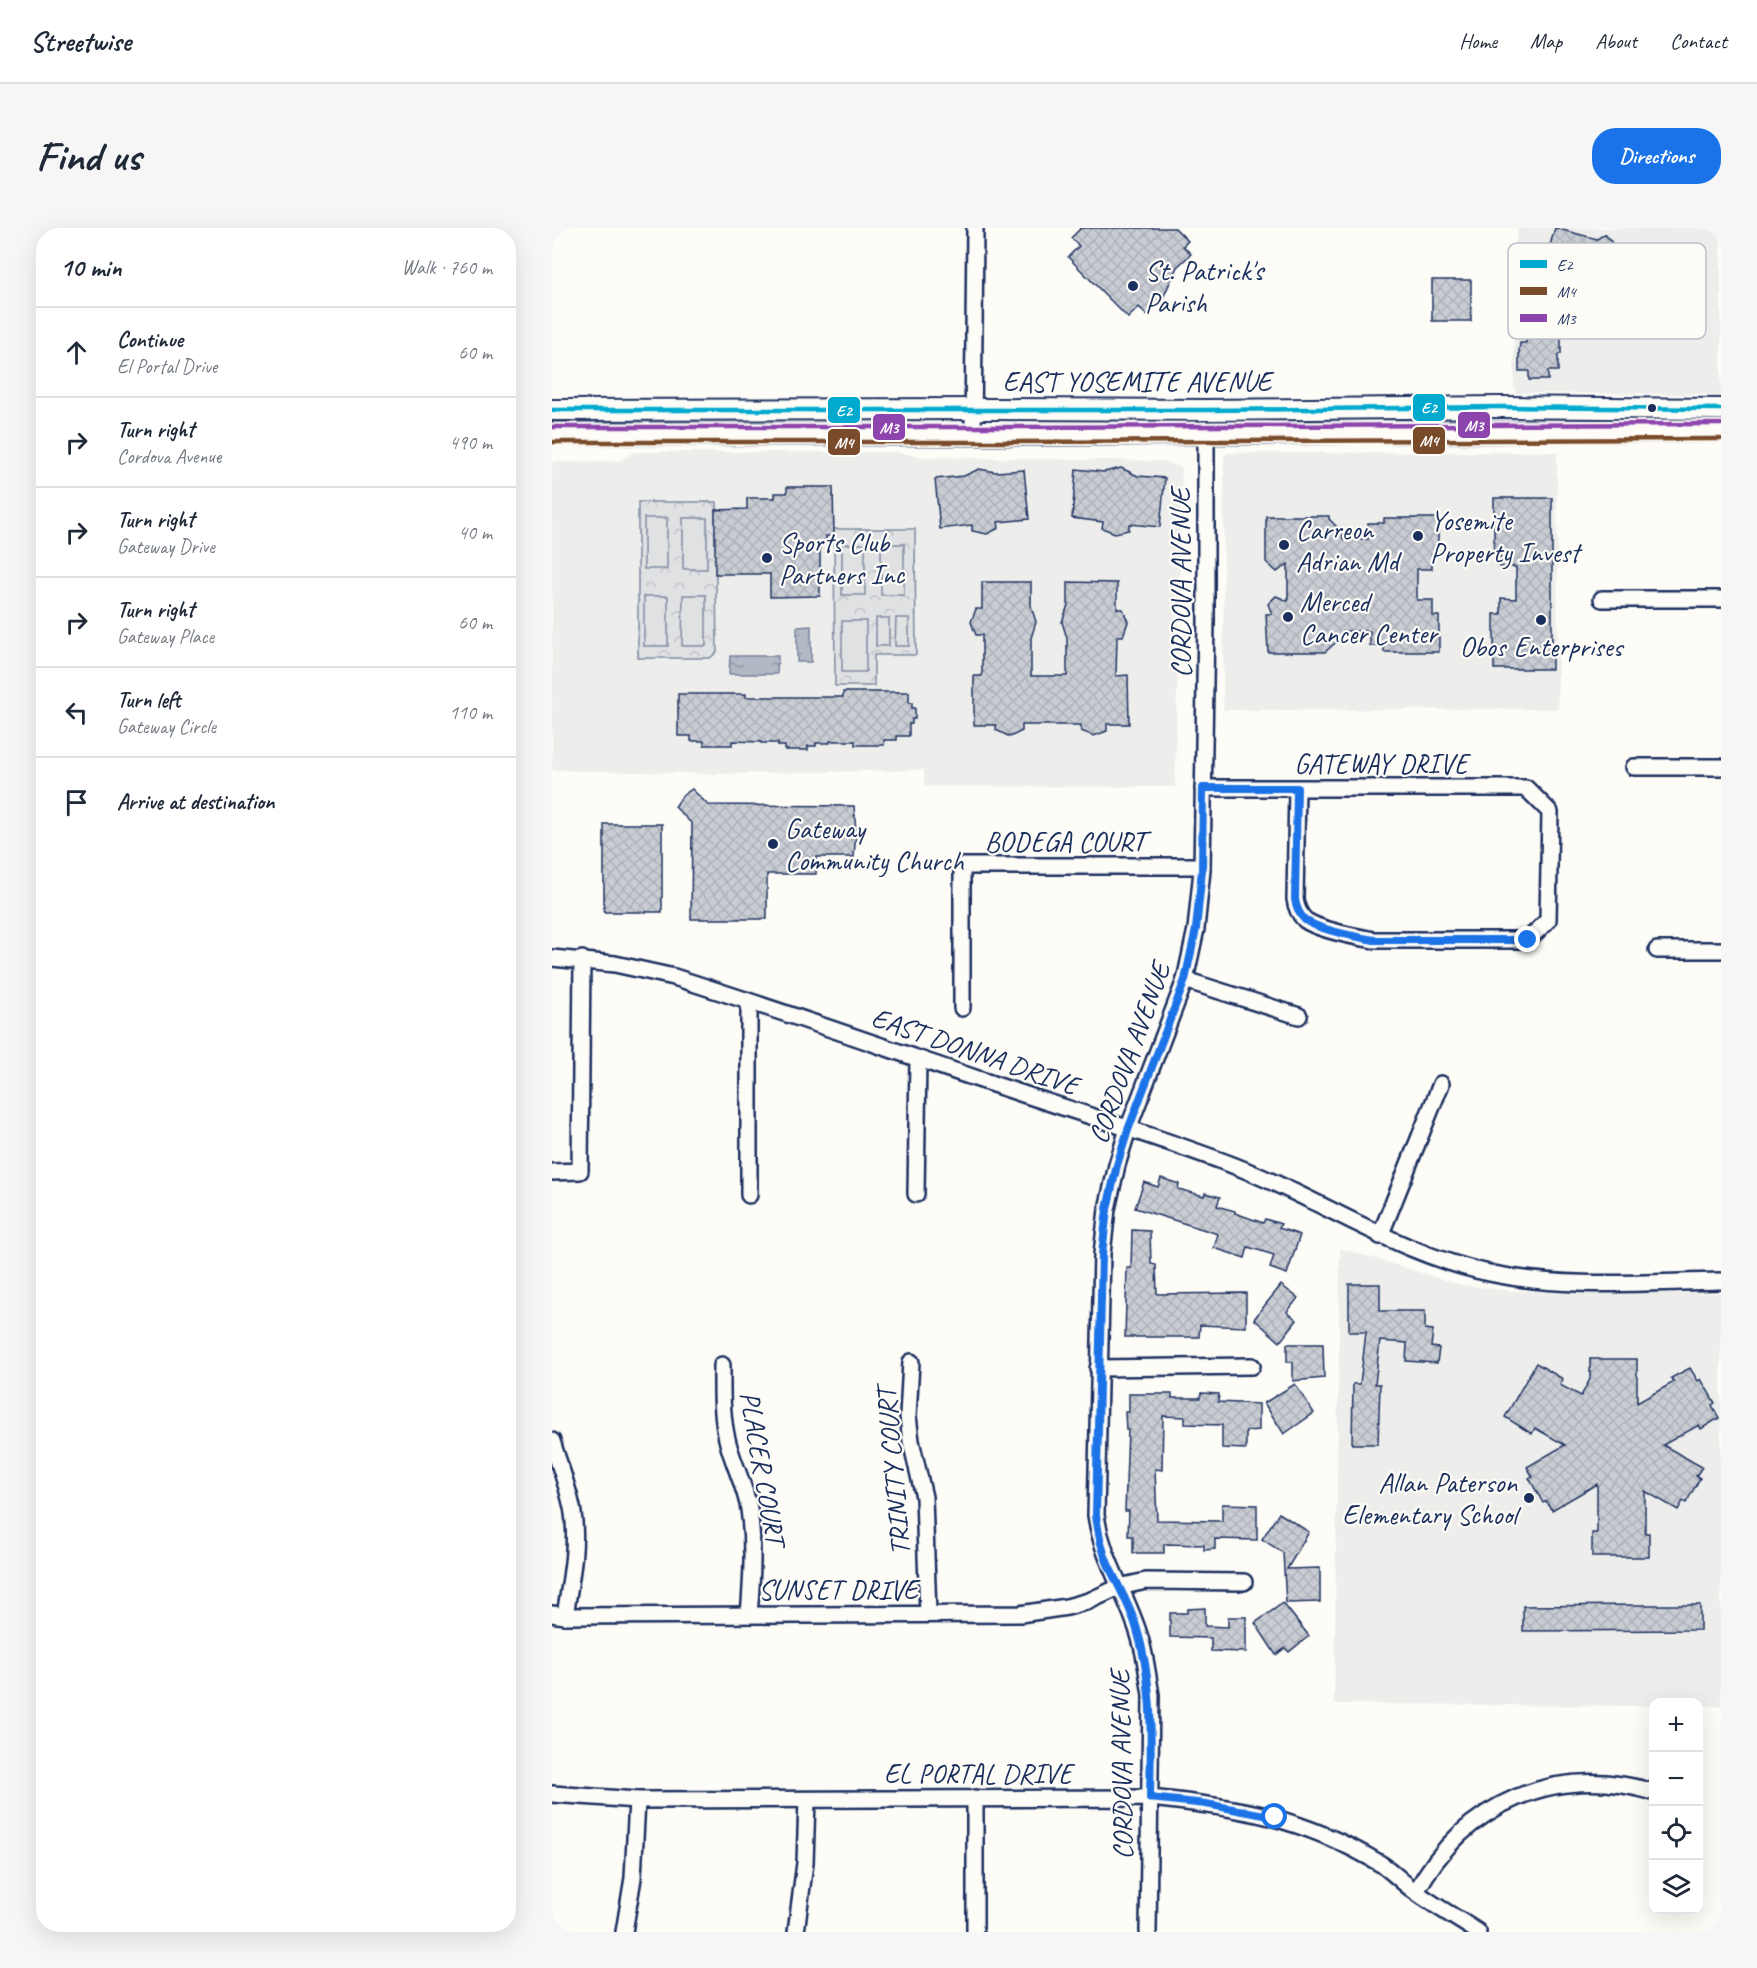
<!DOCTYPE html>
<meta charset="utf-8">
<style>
body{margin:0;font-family:Caveat,sans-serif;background:#f6f6f7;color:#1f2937}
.controls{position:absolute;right:18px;bottom:18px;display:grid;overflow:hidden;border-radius:12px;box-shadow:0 6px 24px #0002}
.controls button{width:54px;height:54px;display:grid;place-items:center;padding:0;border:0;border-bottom:2px solid #e0e1e3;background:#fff;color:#1f2937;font:30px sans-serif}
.stop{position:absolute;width:18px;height:18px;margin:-14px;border:4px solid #1a73e8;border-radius:50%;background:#fff}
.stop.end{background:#1a73e8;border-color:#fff;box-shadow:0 2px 6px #0008}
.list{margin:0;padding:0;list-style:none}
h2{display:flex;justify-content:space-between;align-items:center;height:78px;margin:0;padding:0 24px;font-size:26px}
h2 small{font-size:20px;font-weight:400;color:#747a83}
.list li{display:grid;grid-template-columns:39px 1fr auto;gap:18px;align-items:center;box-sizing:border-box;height:90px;padding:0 24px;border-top:2px solid #e0e1e3}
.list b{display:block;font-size:22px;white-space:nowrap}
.list p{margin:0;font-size:20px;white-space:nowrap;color:#747a83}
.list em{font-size:20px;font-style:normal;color:#747a83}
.icon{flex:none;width:33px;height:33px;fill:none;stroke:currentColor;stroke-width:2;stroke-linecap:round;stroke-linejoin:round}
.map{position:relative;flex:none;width:1169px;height:1704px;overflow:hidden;border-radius:24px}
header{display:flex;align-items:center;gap:36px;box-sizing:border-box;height:84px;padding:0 30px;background:#fff;border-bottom:2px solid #e0e1e3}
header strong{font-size:28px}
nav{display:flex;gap:33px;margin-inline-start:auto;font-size:21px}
.intro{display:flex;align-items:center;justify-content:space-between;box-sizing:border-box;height:144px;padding:0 36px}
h1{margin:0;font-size:42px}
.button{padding:15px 27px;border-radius:24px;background:#1a73e8;color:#fff;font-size:21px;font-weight:700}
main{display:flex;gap:36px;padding:0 36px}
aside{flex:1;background:#fff;border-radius:24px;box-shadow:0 6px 24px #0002}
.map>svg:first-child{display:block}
.built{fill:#edeeec}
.park{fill:url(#park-crowns);stroke:#7e88a0;stroke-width:1.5}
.pitch{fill:#e0e1e3;stroke:#7e88a0;stroke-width:1.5}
.water{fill:url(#water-ripples);stroke:#76819c;stroke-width:1.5}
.building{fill:url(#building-cross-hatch);stroke:#1b2f5e;stroke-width:1.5}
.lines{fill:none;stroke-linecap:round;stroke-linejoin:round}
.minor-casing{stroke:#1b2f5e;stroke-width:20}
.major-casing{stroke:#1b2f5e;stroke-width:24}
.minor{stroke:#fdfcf7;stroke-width:15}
.major{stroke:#fdfcf7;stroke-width:20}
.bus-1-casing{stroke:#fdfcf7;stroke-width:9}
.bus-2-casing{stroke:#fdfcf7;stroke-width:9}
.bus-3-casing{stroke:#fdfcf7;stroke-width:9}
.bus-1{stroke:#00a9ce;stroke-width:4.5}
.bus-2{stroke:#7a4b2a;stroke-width:4.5}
.bus-3{stroke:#8e44ad;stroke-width:4.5}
.route{stroke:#1a73e8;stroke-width:8}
.poi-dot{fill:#1b2f5e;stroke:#fdfcf7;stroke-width:2}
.labels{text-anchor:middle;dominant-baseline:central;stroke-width:4.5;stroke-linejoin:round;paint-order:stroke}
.poi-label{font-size:28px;fill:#1b2f5e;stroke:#fdfcf7;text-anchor:start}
.street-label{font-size:28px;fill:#1b2f5e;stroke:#fdfcf7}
.key{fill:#fdfcf7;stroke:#b9bec9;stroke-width:1.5}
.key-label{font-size:16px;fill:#1b2f5e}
.line-badge{stroke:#fdfcf7;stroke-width:2}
.badge-label{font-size:16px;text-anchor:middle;font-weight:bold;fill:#fff}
</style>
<header>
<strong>Streetwise</strong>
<nav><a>Home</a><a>Map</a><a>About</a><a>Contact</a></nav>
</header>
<div class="intro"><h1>Find us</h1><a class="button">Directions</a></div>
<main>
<aside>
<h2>10 min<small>Walk · 760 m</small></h2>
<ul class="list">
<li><svg class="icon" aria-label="ahead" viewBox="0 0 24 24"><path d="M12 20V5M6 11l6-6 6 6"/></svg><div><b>Continue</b><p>El Portal Drive</p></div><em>60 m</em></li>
<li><svg class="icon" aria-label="right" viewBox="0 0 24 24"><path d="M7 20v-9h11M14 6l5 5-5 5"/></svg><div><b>Turn right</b><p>Cordova Avenue</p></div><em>490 m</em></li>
<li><svg class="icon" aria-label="right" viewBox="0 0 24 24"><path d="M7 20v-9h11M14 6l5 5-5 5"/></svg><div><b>Turn right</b><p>Gateway Drive</p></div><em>40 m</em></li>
<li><svg class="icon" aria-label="right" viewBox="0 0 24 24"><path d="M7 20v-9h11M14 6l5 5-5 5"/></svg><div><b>Turn right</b><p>Gateway Place</p></div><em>60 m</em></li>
<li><svg class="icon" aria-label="left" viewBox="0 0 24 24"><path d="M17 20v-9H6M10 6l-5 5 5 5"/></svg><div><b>Turn left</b><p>Gateway Circle</p></div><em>110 m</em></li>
<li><svg class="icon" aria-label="arrive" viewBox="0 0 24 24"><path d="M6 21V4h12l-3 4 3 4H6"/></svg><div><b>Arrive at destination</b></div></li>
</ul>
</aside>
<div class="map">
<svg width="1169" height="1704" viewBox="0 0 1169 1704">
<defs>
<pattern id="park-crowns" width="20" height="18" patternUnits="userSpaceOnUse" patternTransform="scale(1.5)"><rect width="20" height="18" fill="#e0e1e3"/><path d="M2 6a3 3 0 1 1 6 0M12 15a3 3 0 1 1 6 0" fill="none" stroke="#c0c1c5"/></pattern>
<pattern id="water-ripples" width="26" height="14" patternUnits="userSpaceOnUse" patternTransform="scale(1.5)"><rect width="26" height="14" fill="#b3b8c5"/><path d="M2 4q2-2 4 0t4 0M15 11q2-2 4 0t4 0" fill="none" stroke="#9196a3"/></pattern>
<pattern id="building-cross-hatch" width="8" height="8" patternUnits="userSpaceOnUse" patternTransform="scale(1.5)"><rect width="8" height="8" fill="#c9ccd3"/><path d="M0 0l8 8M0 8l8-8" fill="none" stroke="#acb0b8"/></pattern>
</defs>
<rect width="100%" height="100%" fill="#fdfcf7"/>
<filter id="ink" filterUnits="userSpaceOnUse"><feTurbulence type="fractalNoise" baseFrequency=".0167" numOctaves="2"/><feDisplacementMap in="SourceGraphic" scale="12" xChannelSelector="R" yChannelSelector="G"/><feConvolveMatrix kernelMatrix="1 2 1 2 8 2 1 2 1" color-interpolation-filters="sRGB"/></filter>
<g filter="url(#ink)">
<!-- built -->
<g class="built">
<path d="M966,0H1169V170L1152,166L965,165L962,160V25Z"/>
<path d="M82,224H344L371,229L611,233L630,239L623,559L372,558V542L165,546L0,542V234L68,233Z"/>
<path d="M1005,224L1006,481L671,482L672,228L677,225Z"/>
<path d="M788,1020L909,1057L961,1063L1169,1065V1478H1147L1146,1474H1102L1101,1478L782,1476Z"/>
</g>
<!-- park -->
<g class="park">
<path d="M86,274H165V281L163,282L165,424L158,430H86Z"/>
<path d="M282,301H363L364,427H322V458H283Z"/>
</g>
<!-- pitch -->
<g class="pitch">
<rect x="92" y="290" width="23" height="51"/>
<rect x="131" y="290" width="24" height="51"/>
<rect x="290" y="316" width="23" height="51"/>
<rect x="329" y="316" width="23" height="51"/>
<path d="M131,367H154V418H130Z"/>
<rect x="92" y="368" width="24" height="50"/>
<rect x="324" y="390" width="13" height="28"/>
<path d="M344,390H357V418H343Z"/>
<path d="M314,393V444H290V393Z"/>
</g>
<!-- water -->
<g class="water">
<path d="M259,398V434H245V399Z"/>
<path d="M178,428H226L225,446H177Z"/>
</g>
<!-- building -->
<g class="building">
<path d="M529,0H623L636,13L631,18L639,26L625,39L610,72L595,87L587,79L576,90L516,29L527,18L519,10Z"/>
<path d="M1003,0L1045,11L1053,6L1063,19L1052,28L1035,49L1024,42L1016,61L1013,85H1009V126H1006V143H996V152H977V143H967V123L968,115H974V79H978V31H994Z"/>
<rect x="880" y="52" width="39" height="41"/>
<path d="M569,240L586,248L613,250L608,299L577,296V302L563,305L550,300L551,294L520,290L524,241L552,244Z"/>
<path d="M427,241L444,244L472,242L477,291L446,294L447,300L435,306L420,303V297L388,301L383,251L412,248Z"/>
<path d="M235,259H281L282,308H274V312L268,315V368L218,369V346H163V282L195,281V270H223V265H235Z"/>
<path d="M942,270H1000V441H942V386H949V370L964,371V339H948V324H942Z"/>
<path d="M714,288H777V291L791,305V311H816V295H832V290H886V326H880V341H865V372H881V388H887V424H832V418H818V403H791V408L773,424H716L714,386H720L716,376L724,368L736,373V336L725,344L714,334Z"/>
<path d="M430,354H479V378L484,394L479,410V448H515V410L510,394L516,377V354L565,355V381H571L576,394L571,408H565L564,448L576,447L577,496H555V503L542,508L529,503V497H470V503L458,509L444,502V497H422V448H430V407H424L419,394L424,381H430Z"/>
<path d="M291,464H357V475H360V480H363V491H360V496H357V508H345V512H332V517H303V513H278V515H264V518H256V522H233V518H226V515H209V514L180,513V517H152V513H139V508H126V466H194V469H291Z"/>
<path d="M140,561L156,577L302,578L304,603L302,629H264V646H215V691H139L140,596L123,579L130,568Z"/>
<rect x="52" y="596" width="58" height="88"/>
<path d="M609,950L627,956L626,961L652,968L653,965L668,969L665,978L683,983V985L711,995L713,991L729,996L727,1000L748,1007L735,1046L718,1040L722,1027L696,1019L693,1030L662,1020L666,1006L583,980L592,954L606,959Z"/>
<path d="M580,1002L598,1003L599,1036L604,1037L605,1066L694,1065V1099L648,1097L647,1109H573L575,1040H579Z"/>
<path d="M797,1056H828V1083H873V1101L881,1102L879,1119L887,1120L885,1135L854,1133L855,1115L828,1113L823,1156H828L826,1216H800L801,1156H808L814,1104H797Z"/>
<path d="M729,1057L746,1070L735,1084L745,1092L728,1114L702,1091Z"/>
<path d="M735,1116H771L772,1150L741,1153V1134H735Z"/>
<path d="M1038,1131H1085V1175L1122,1154L1119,1150L1138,1140L1146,1153L1149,1151L1163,1175L1160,1177L1167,1190L1149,1201L1147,1197L1111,1217L1150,1239L1144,1248L1148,1250L1134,1275L1131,1273L1126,1282L1093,1263V1305H1097V1329H1040V1305H1045V1256L1000,1282L994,1273L991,1275L977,1250L981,1249L975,1239L1013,1217L983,1200L980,1206L953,1189L984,1135L1011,1151L1008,1157L1029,1168L1038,1151Z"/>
<path d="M743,1156L762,1185L732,1206L712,1175Z"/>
<path d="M649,1165L667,1166L666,1174L707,1176V1202L694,1203V1221L670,1220V1197L633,1196V1189L611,1188L610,1242L603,1241L605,1292L670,1293V1276L705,1277V1312L663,1311V1321L652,1322V1317L612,1316V1325H581V1308H576L577,1283H573L576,1202H574L573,1184H577V1166H620V1170H648Z"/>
<path d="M727,1285L757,1304L735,1341L768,1340V1374L734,1375L731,1325L710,1311Z"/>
<path d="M731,1375L757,1408L737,1424L733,1420L724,1427L703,1395Z"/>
<path d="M1089,1377H1148V1402L971,1403V1378Z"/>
<path d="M653,1380V1398L676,1399V1389H694V1424L659,1423V1410L618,1409V1385H635L636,1381Z"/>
</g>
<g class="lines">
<!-- minor casing -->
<g class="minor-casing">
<g id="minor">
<path d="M421,206L423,0"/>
<path d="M1050,371H1169"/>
<path d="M1082,539H1169"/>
<path d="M651,560H974L998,584L996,692L976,712H822C805,709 767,702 753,692C747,686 744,679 743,671L745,560"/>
<path d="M1105,722H1169"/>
<path d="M0,730L63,736L122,749C224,781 325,817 426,851C511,880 599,906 683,938C771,972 849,1028 942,1046C1015,1061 1096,1054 1169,1053"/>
<path d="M633,752L747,788"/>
<path d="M410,780V638H650"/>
<path d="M0,944L28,943L30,731"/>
<path d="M364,966L366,831"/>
<path d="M197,967V774"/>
<path d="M828,1008L889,856"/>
<path d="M359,1134L356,1188L359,1213L372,1269L376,1386"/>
<path d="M170,1137C170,1163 169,1189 176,1215C182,1238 193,1258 197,1281C202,1317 200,1351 197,1387"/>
<path d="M546,1140L700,1138"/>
<path d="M0,1213C7,1237 17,1260 21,1285C26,1318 18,1355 13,1388"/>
<path d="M0,1386L13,1388L468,1386L515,1379L537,1373L567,1359L594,1353L692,1354"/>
<path d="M0,1566L85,1572L598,1570C686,1579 751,1589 829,1636C840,1643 850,1654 861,1662C881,1677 905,1690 926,1704"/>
<path d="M423,1570V1704"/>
<path d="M864,1664C912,1575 1003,1535 1102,1564"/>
<path d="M72,1704L81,1650L85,1572"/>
<path d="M244,1704L253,1635L255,1572"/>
<path d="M596,1704L599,1467C595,1443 592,1418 583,1395C569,1356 550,1329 544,1287L550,1026L555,981L565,937L576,901L633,752L644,701L650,642L654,393V205"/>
</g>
</g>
<!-- major casing -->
<g class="major-casing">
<g id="major">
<path d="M0,182L445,181L655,182L947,179L1169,181"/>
<path d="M0,206L443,207L1169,203"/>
</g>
</g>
<!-- minor -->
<use href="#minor" class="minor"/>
<!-- major -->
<use href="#major" class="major"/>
<!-- bus-1 casing -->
<g class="bus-1-casing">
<path id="bus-1" d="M0,182H655L947,179L1169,181"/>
</g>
<!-- bus-2 casing -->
<g class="bus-2-casing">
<path id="bus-2" d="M0,214H443L1169,211"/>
</g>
<!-- bus-3 casing -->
<g class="bus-3-casing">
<path id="bus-3" d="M0,199H443L1169,196"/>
</g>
<!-- bus-1 -->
<use href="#bus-1" class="bus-1"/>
<!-- bus-2 -->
<use href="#bus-2" class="bus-2"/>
<!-- bus-3 -->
<use href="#bus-3" class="bus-3"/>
</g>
</g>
<g class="lines" filter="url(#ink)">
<!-- route -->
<path class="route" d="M723,1589L654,1576L598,1570C599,1510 602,1456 584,1398C577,1376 565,1356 556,1336C549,1320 546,1303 544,1287L550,1026L555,981L565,937L576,902L633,752L644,701L650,642L651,560H745L743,671C744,679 747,686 753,692C767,702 805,709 822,712H976"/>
</g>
<!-- markers -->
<g class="poi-dot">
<circle cx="581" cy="58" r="6"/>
<circle cx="1100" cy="180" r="5"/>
<circle cx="866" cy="308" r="6"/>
<circle cx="732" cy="317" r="6"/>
<circle cx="215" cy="330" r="6"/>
<circle cx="736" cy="389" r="6"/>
<circle cx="989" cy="392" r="6"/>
<circle cx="221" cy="616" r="6"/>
<circle cx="977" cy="1270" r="6"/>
</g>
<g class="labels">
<!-- poi labels -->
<g class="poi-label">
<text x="593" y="42">St. Patrick's<tspan x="593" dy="32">Parish</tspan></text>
<text x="878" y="292">Yosemite<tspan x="878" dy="32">Property Invest</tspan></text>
<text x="744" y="301">Carreon<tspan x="744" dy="32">Adrian Md</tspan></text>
<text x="227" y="314">Sports Club<tspan x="227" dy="32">Partners Inc</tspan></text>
<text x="748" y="373">Merced<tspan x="748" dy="32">Cancer Center</tspan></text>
<text x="989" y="418" text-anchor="middle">Obos Enterprises</text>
<text x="233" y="600">Gateway<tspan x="233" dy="32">Community Church</tspan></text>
<text x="965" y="1254" text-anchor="end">Allan Paterson<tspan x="965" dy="32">Elementary School</tspan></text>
</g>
<!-- street labels -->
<g class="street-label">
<text x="585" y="153">EAST YOSEMITE AVENUE</text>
<text transform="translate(628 355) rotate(-90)">CORDOVA AVENUE</text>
<text x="829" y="535">GATEWAY DRIVE</text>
<text x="513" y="613">BODEGA COURT</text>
<text transform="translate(423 823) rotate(19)">EAST DONNA DRIVE</text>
<text transform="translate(577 825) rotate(-70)">CORDOVA AVENUE</text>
<text transform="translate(211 1240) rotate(80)">PLACER COURT</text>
<text transform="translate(341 1244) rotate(-95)">TRINITY COURT</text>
<text x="286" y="1361">SUNSET DRIVE</text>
<text transform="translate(569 1537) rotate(-91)">CORDOVA AVENUE</text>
<text x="426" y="1545">EL PORTAL DRIVE</text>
</g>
</g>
<!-- legend -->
<rect x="956" y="15" width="198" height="96" rx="9" class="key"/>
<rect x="968" y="32" width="27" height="8" fill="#00a9ce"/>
<rect x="968" y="59" width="27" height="8" fill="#7a4b2a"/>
<rect x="968" y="86" width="27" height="8" fill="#8e44ad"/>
<g class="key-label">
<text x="1005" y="42">E2</text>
<text x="1005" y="69">M4</text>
<text x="1005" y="96">M3</text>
</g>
<g class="line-badge">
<rect x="860" y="165" width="34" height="29" rx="6" fill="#00a9ce"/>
<rect x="275" y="168" width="34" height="28" rx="6" fill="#00a9ce"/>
<rect x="905" y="183" width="34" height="28" rx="6" fill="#8e44ad"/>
<rect x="320" y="185" width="34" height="28" rx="6" fill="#8e44ad"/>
<rect x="860" y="198" width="34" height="29" rx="6" fill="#7a4b2a"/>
<rect x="275" y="200" width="34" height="28" rx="6" fill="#7a4b2a"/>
</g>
<g class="badge-label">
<text x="877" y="185">E2</text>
<text x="292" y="188">E2</text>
<text x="922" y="203">M3</text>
<text x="337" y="205">M3</text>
<text x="877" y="218">M4</text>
<text x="292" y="220">M4</text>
</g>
</svg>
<div class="controls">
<button>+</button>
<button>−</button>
<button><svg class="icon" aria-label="locate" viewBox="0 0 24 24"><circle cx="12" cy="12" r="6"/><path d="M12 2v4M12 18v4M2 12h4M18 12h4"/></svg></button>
<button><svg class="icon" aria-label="layers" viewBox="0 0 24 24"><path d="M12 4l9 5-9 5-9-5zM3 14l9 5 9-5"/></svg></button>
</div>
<div class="stop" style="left:723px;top:1589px"></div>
<div class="stop end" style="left:976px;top:712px"></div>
</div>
</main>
